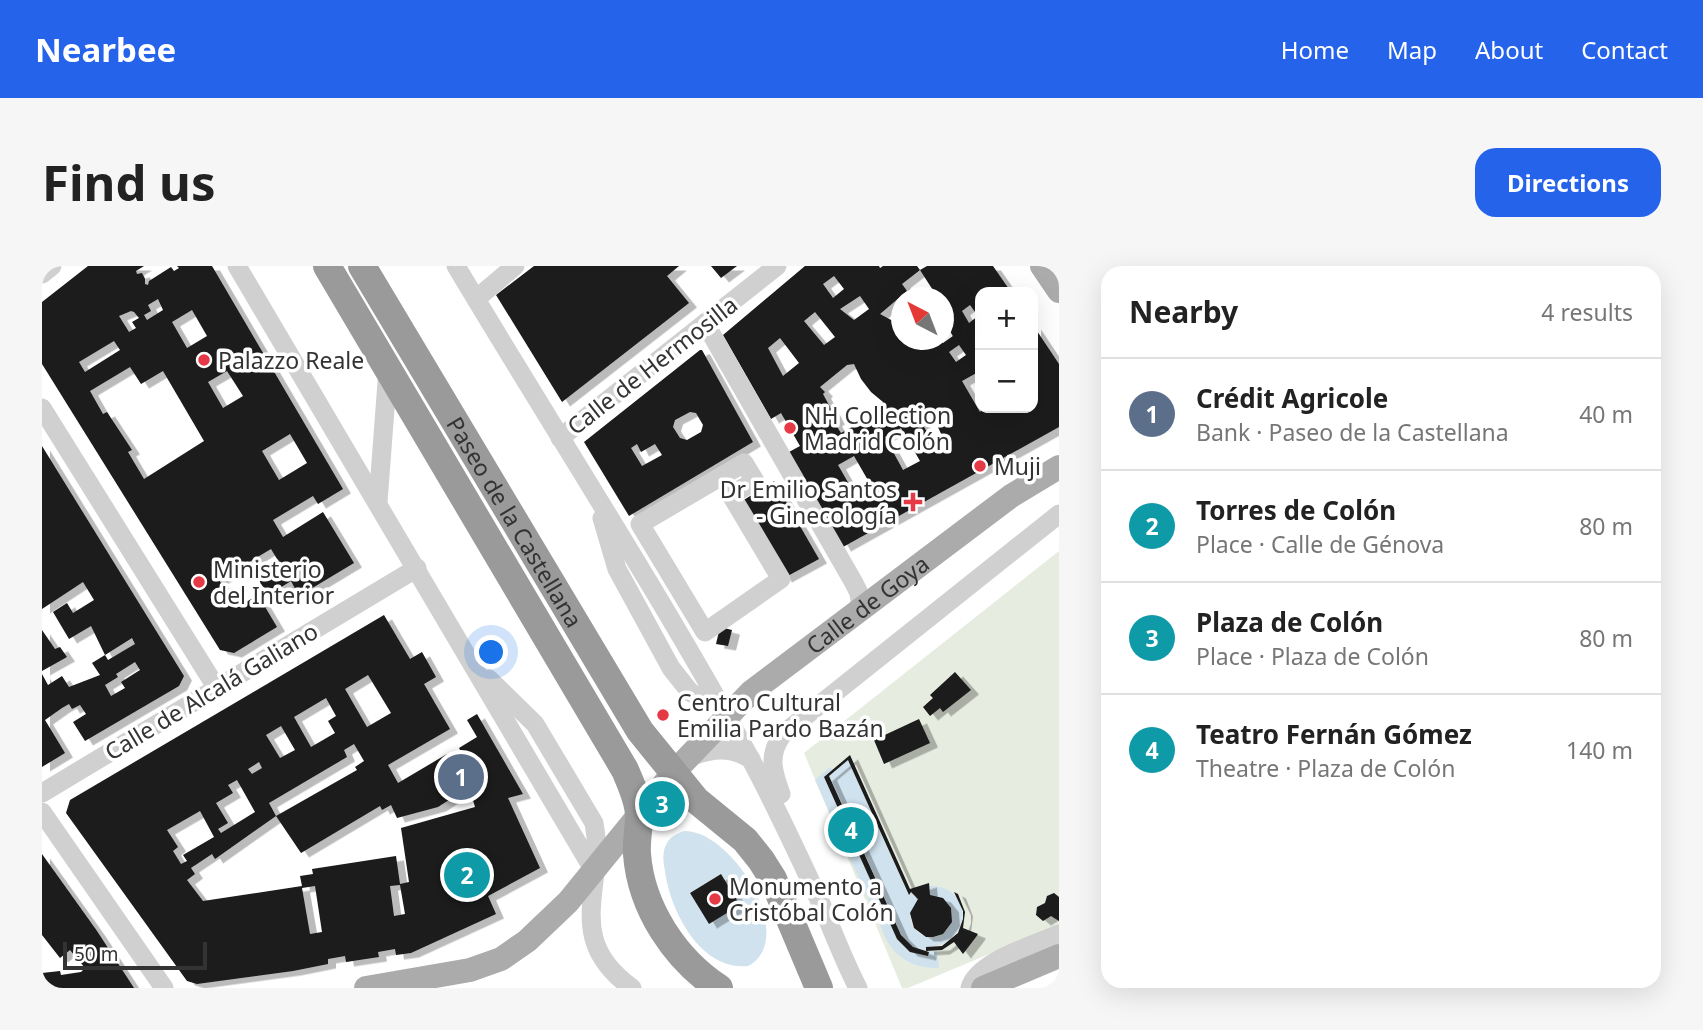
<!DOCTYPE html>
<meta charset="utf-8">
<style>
body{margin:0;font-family:"Noto Sans",sans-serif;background:#f6f6f6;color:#222}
.controls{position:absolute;right:21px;top:21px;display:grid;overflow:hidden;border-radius:14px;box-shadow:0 7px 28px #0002}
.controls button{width:63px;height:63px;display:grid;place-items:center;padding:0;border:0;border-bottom:2px solid #e0e0e0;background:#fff;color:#222;font:35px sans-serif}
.compass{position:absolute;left:849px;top:21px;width:63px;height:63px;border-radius:50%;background:#fff;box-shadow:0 7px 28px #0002;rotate:318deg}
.scale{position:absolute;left:21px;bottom:18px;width:144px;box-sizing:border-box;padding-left:7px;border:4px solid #333;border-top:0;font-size:19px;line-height:24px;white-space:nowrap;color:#333;-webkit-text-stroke:5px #fff;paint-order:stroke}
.you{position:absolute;left:450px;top:387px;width:24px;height:24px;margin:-18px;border:5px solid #fff;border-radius:50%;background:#1a73e8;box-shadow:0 0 0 10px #1a73e833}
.badge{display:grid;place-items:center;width:46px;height:46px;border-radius:50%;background:#2563eb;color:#fff;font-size:23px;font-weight:700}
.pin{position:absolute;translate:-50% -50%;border:4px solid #fff;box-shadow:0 2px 7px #0006}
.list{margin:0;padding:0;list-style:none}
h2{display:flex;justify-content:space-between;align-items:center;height:91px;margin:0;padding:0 28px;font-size:30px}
h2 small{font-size:23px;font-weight:400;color:#767676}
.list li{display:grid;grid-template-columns:46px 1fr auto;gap:21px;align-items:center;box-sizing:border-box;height:112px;padding:0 28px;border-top:2px solid #e0e0e0}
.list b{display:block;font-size:26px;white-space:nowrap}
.list p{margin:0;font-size:23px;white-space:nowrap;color:#767676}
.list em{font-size:23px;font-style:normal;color:#767676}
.map{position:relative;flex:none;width:1017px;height:722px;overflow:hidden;border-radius:21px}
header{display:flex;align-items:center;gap:42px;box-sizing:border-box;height:98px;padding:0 35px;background:#2563eb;color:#fff}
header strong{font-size:33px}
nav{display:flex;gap:38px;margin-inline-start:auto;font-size:24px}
.intro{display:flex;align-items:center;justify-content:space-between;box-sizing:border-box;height:168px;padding:0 42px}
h1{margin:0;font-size:49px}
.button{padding:18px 32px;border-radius:21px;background:#2563eb;color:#fff;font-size:24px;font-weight:700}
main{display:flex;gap:42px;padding:0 42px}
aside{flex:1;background:#fff;border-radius:21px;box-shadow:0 7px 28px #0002}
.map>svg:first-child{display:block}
.green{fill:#e6ecdf}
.water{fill:#cfe2ee;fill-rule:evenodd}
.building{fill:#1a1a1a;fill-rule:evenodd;filter:url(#shadow)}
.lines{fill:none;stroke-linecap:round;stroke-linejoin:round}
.minor{stroke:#d0d0d0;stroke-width:19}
.major{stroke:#ababab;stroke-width:24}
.highway{stroke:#9a9a9a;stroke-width:28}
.poi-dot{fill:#e63946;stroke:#fff;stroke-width:2.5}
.labels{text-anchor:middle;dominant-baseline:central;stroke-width:7;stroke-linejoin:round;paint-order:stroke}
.poi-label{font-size:23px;fill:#333;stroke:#fff;text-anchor:start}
.street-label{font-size:23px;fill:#333;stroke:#fff}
</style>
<header>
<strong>Nearbee</strong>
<nav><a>Home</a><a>Map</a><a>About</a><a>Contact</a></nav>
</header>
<div class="intro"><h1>Find us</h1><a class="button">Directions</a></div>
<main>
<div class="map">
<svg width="1017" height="722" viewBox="0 0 1017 722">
<defs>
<filter id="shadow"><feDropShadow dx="8" dy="4.5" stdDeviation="0" flood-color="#0004"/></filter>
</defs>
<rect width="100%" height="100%" fill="#fff"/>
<!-- green -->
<path class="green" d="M1017,285V659L866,722H860L762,487Z"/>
<!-- water -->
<g class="water">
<path d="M806,494L866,628L869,626L876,633L868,647C868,655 870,662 877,667C906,687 929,633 888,629L887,620C932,619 932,679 885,681L884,685L871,681L859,669L787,510Z"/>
<path d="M788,501L790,504L782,511L855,673C863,683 873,689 886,690L887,685H895L897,702C874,702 857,695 845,675L773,514Z"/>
<path d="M642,565C691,564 757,673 706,700C658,705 628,644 623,605C621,596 620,585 625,577C629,570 635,568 642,565ZM679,608L698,639L667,658L648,627Z"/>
</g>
<!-- building -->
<g class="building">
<path d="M46,0H102L94,5L95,8L100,7L103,13V18L106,19L107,15L129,1L132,5L137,2L135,0H170L301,223L276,238L271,230L231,254L241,271L281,246L312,297L257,330L249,315L233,325L231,322L224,323L219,319L217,312L222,305L220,302L235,293L229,283L177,314L194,342L216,329L235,361L192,387L178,384L0,98V36ZM116,33L121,44L105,54L102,49L109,45L106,39ZM150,44L165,70L145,82L130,56ZM89,45L92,46L97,52L90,56L94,62L87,66L77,50ZM72,75L78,84L43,106L37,96ZM88,101L99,118L121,105L162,175L102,213L86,186L90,184L65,146L61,148L48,125ZM185,105L201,130L181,142L166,116ZM248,168L265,197L237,214L220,185Z"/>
<path d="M492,0H637L625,10L647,37L520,136L454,29Z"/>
<path d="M669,0H695L679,12Z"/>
<path d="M763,0H837L838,2L841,0H875L878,4L885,0H951L969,26H938V105L920,115L938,146L941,142H991V59L1017,98V161L801,281L747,186L758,180L739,147L729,153L681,69ZM878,4L896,32H902V40L910,52L902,58V69L907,64L911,70L901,77L899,74H860V60L838,48L865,25L860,18ZM792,10L802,23L791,32L781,18ZM818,30L827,43L812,54L798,43ZM928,39L936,50L927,57L920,45ZM773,46L793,71L782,79L762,55ZM738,72L757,97L741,110L726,82ZM917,79L924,89L914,96L907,86ZM812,98L819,113L829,126L841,136L837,146L799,167L792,156L795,154L781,128L783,126L778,121L805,99ZM889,146L901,172L891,177L877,152ZM859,162L878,195L861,204L843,171ZM812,190L831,223L815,232L796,199Z"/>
<path d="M658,84H660L711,176L587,250L542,176ZM648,146L654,147L661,159L659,166L645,174L638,172L631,161L633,154ZM595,178L599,186L613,178L620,189L600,200L589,182Z"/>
<path d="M0,180L142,410L137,420L43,475L31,456L44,448L38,439L30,443L27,438L20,442L3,454L23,487L0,501V408L6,419L20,410L27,421L58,409L50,397L63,389L49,360L27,373L11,346L25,337L31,347L52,334L41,316L0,343ZM90,372L93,378L66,394L63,389ZM93,396L98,404L79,416L83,422L69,430L63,419L76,411L74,408Z"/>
<path d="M732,215L777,293L742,312L697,237Z"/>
<path d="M342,349L368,393L380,386L394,411L382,418L408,463L346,499L356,517L405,488L409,496L421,489L417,482L435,471L425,454L435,448L481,528L466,532L498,602L446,630L454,648L369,687L354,689L353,683L336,686L337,691L304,696L303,690L286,693V698L251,705L155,718L145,715L24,547L28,534ZM326,409L349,447L325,461L303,423ZM284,432L294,450L286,455L293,467L269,481L252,451ZM239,460L253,484L238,492L224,469ZM312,478L322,495L313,501L315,504L234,550L259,587L338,540L340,544L349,539L355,552L396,541L427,521L433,541L359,562L367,616L358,618L354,590L270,603L271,608L258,610L260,620L161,635L145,614L153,608L149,602L170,588L173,593L234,550L227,537L305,491L302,484ZM217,496L220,502L210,508L206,503ZM195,514L213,546L179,567L176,563L186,557L174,537L191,527L186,519ZM158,545L172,571L141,589L145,595L139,598L131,585L136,581L125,564ZM358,619L363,648L352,650L348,620ZM273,620L280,666L268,668L260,622Z"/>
<path d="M678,361L690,364L686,380L674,378Z"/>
<path d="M0,364L13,383L18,381L25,391L0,405Z"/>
<path d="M913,406L929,424L901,446L898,442L888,450L881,441L891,432L888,429Z"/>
<path d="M877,453L888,477L842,498L832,474Z"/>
<path d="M808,489L868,623L887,617L888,629L901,632L909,642L910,656L901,668L891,671H884L872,662L868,647L876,633L869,626L867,629L806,494L787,510L859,669L871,681L887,686L886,690L868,686L855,673L782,511Z"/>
<path d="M0,588L55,665L92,722H0V707L18,705L19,709L39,706L43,702L28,684L18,692L0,669Z"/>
<path d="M679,608L698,639L667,658L648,627Z"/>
<path d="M912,626L916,628L923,646L921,662L936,668L934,671L921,688L912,676L900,684L884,685V681L900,680L916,667L921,653V645Z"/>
<path d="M1012,627L1017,631V655L1009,650L1001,655L994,649L995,641L1003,637L1005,630Z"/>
</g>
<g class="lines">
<!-- minor -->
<g class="minor">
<path d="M195,0L552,605"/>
<path d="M414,0C512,164 616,324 708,492C734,540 757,590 780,640C792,668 802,695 816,722"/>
<path d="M0,8L10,0"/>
<path d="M434,33L473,0"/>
<path d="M663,57L812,317L817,327L819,343"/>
<path d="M0,142L174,421"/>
<path d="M518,172L735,0"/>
<path d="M702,197L713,215L689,229L739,313L663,366L598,258Z"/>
<path d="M336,236L346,103"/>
<path d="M560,252L575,303L629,402L648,426L663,435L679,439"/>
<path d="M447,413L493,458L552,557C565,620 519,671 590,722"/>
<path d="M647,491C670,483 687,480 709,493"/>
<path d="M0,527L375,302"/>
<path d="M739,528C731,506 725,489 741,468L1017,248"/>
<path d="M0,546L122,722"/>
<path d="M928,722C935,695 993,679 1017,668"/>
</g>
<!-- major -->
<g class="major">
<path d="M1000,0L1017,25"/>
<path id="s1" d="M324,722L428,704L459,693L485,675L526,636L631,507L709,426L969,230L1017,201"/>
<path d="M941,722L1017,690"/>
</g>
<!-- highway -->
<g class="highway">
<path d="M285,0L583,504C589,518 597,535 597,550C597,563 594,576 595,588C599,642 633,693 677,722"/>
<path id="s2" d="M320,0L598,465L654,534L703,574L719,594L731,613L777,722"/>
</g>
</g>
<!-- markers -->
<g class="poi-dot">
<circle cx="162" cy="94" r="7"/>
<circle cx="748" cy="162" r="7"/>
<circle cx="938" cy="200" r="7"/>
<path d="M867.5 225.5h7v7h7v7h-7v7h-7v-7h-7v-7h7z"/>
<circle cx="157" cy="316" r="7"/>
<circle cx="621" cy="449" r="7"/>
<circle cx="673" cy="633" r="7"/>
</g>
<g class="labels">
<!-- poi labels -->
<g class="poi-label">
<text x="176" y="94">Palazzo Reale</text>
<text x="762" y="149">NH Collection<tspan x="762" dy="26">Madrid Colón</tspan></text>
<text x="952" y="200">Muji</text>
<text x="855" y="223" text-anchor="end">Dr Emilio Santos<tspan x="855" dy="26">- Ginecología</tspan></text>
<text x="171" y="303">Ministerio<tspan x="171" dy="26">del Interior</tspan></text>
<text x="635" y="436">Centro Cultural<tspan x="635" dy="26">Emilia Pardo Bazán</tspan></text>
<text x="687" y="620">Monumento a<tspan x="687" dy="26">Cristóbal Colón</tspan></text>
</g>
<!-- street labels -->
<g class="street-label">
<text transform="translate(610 99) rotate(-38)">Calle de Hermosilla</text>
<text stroke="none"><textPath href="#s2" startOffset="298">Paseo de la Castellana</textPath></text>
<text stroke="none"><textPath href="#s1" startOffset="651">Calle de Goya</textPath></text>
<text transform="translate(169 425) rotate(-31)">Calle de Alcalá Galiano</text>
</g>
</g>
</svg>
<div class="controls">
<button>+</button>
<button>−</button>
</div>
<svg class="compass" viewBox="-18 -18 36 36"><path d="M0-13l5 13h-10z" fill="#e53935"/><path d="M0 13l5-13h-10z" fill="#767676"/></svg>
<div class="scale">50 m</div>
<div class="you"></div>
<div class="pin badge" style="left:419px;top:511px;background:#5c6f8a">1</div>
<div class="pin badge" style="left:425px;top:609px;background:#0f9aa8">2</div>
<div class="pin badge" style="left:620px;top:538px;background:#0f9aa8">3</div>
<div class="pin badge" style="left:809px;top:564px;background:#0f9aa8">4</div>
</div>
<aside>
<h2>Nearby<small>4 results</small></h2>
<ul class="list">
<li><span class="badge" style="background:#5c6f8a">1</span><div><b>Crédit Agricole</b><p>Bank · Paseo de la Castellana</p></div><em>40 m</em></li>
<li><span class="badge" style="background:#0f9aa8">2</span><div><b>Torres de Colón</b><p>Place · Calle de Génova</p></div><em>80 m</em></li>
<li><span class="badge" style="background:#0f9aa8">3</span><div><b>Plaza de Colón</b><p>Place · Plaza de Colón</p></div><em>80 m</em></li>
<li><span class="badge" style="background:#0f9aa8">4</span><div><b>Teatro Fernán Gómez</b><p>Theatre · Plaza de Colón</p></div><em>140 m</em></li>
</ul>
</aside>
</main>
